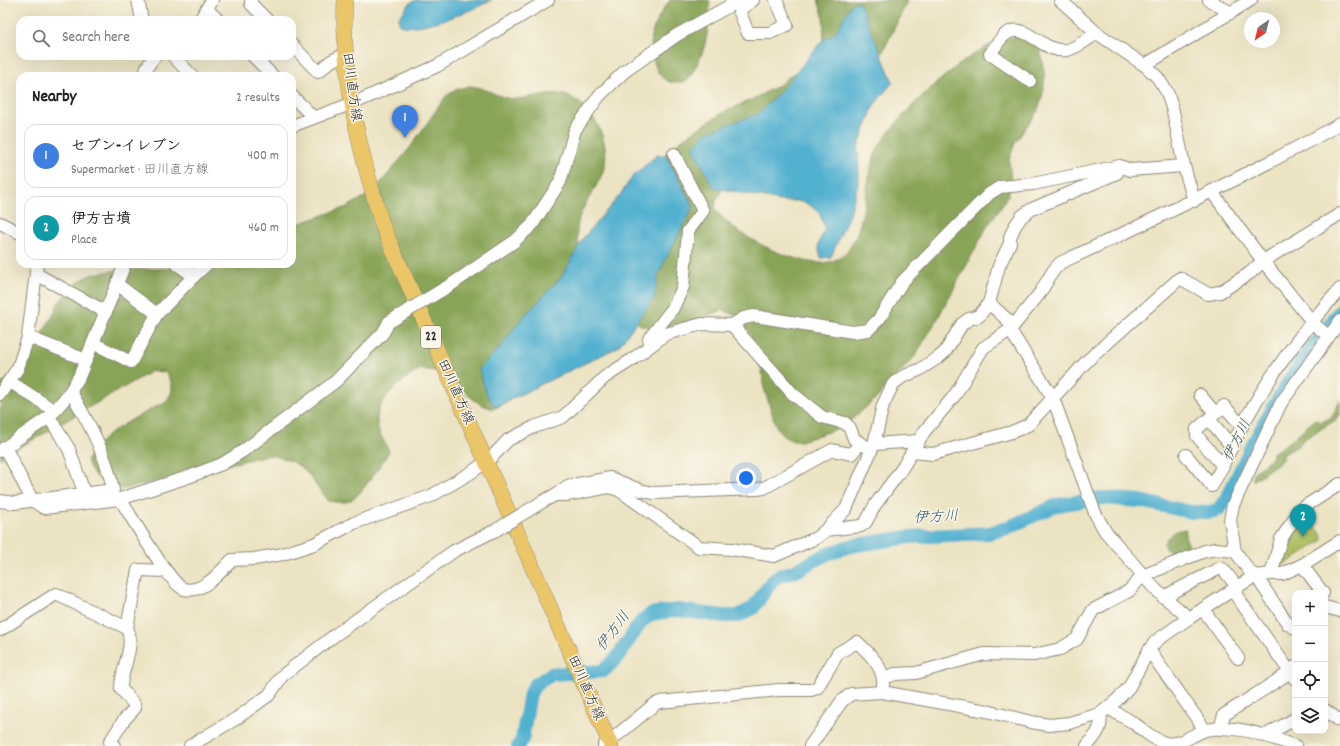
<!DOCTYPE html>
<meta charset="utf-8">
<style>
body{margin:0;font-family:Dekko,"Klee One",sans-serif;background:#f2f2f2;color:#222}
.controls{position:absolute;right:12px;bottom:12px;display:grid;overflow:hidden;border-radius:8px;box-shadow:0 4px 16px #0002}
.controls button{width:36px;height:36px;display:grid;place-items:center;padding:0;border:0;border-bottom:1px solid #e0e0e0;background:#fff;color:#222;font:20px sans-serif}
.compass{position:absolute;left:1244px;top:12px;width:36px;height:36px;border-radius:50%;background:#fff;box-shadow:0 4px 16px #0002;rotate:215deg}
.you{position:absolute;left:746px;top:478px;width:14px;height:14px;margin:-10px;border:3px solid #fff;border-radius:50%;background:#1a73e8;box-shadow:0 0 0 6px #1a73e833}
.badge{display:grid;place-items:center;width:26px;height:26px;border-radius:50%;background:#2563eb;color:#fff;font-size:13px;font-weight:700}
.pin{position:absolute;translate:-50% -33px;filter:drop-shadow(0 1px 2px #0008)}
.pin::after{content:'';position:absolute;top:21px;width:14px;height:12px;background:inherit;clip-path:polygon(0 0,100% 0,50% 100%)}
.list{margin:0;padding:0;list-style:none}
h2{display:flex;justify-content:space-between;align-items:center;height:52px;margin:0;padding:0 16px;font-size:17px}
h2 small{font-size:13px;font-weight:400;color:#767676}
.list li{display:grid;grid-template-columns:26px 1fr auto;gap:12px;align-items:center;box-sizing:border-box;height:64px;margin:0 8px 8px;padding:0 8px;border:1px solid #e0e0e0;border-radius:12px}
.list b{display:block;font-size:15px;white-space:nowrap}
.list p{margin:0;font-size:13px;white-space:nowrap;color:#767676}
.list em{font-size:13px;font-style:normal;color:#767676}
.icon{flex:none;width:22px;height:22px;fill:none;stroke:currentColor;stroke-width:2;stroke-linecap:round;stroke-linejoin:round}
.map{position:relative;flex:none;width:1340px;height:746px;overflow:hidden}
.search{position:absolute;background:#fff;box-shadow:0 4px 16px #0002;left:16px;top:16px;width:280px;height:44px;display:flex;align-items:center;gap:10px;box-sizing:border-box;padding:0 14px;border-radius:12px;color:#767676;font-size:15px}
.panel{position:absolute;background:#fff;box-shadow:0 4px 16px #0002;left:16px;top:72px;width:280px;height:196px;border-radius:12px}
.map>svg:first-child{display:block}
.green{fill:#abbc5f;stroke:#6b7445}
.forest{fill:#88a456;stroke:#5a6840}
.water{fill:#52b1d0;stroke:#3e6e7e}
.lines{fill:none;stroke-linecap:round;stroke-linejoin:round}
.river{stroke:#52b1d0;stroke-width:14}
.minor-casing{stroke:#8c8777;stroke-width:14}
.major-casing{stroke:#8c8777;stroke-width:16}
.minor{stroke:#fff;stroke-width:12}
.major{stroke:#ebc669;stroke-width:15}
.minor-bridge-casing{stroke:#8c8777;stroke-width:14;stroke-linecap:butt}
.minor-bridge{stroke:#fff;stroke-width:12}
.labels{text-anchor:middle;dominant-baseline:central;stroke-width:3;stroke-linejoin:round;paint-order:stroke}
.shield{fill:#fbf7ec;stroke:#696865;stroke-width:1}
.shield-label{font-size:13px;font-weight:bold;fill:#2b2b2b}
.street-label{font-size:14px;fill:#2b2b2b;stroke:#fbf7ec}
.water-label{font-size:15px;font-style:italic;fill:#395a65;stroke:#fbf7ec}
</style>
<div class="map">
<svg width="1340" height="746" viewBox="0 0 1340 746">
<rect width="100%" height="100%" fill="#fbf7ec"/>
<filter id="ink" filterUnits="userSpaceOnUse"><feTurbulence type="fractalNoise" baseFrequency=".025" numOctaves="2"/><feDisplacementMap in="SourceGraphic" scale="8" xChannelSelector="R" yChannelSelector="G"/><feConvolveMatrix kernelMatrix="1 2 1 2 8 2 1 2 1" color-interpolation-filters="sRGB"/></filter>
<filter id="wash" filterUnits="userSpaceOnUse"><feTurbulence type="fractalNoise" baseFrequency=".012" numOctaves="4" result="noise"/><feDisplacementMap in="SourceGraphic" scale="16" xChannelSelector="R" yChannelSelector="G"/><feGaussianBlur stdDeviation="0.9" result="paint"/><feColorMatrix in="noise" values="0 0 0 0 0 0 0 0 0 0 0 0 0 0 0 0 0 1.4 0 .05"/><feComposite in="paint" operator="in"/></filter>
<g filter="url(#wash)">
<rect width="100%" height="100%" fill="#ece3c3"/>
<!-- green -->
<path class="green" d="M1300,518C1311,524 1321,528 1323,540L1292,560L1280,566L1282,548Z"/>
<!-- forest -->
<g class="forest">
<path d="M670,0H709L710,3C708,37 706,53 687,81C663,88 655,73 652,51C652,46 650,40 651,36C655,22 662,11 670,0Z"/>
<path d="M818,0H908L873,72L724,185L716,201L715,209C728,228 765,249 788,256C798,259 809,263 820,263C872,262 860,180 878,148C895,117 988,25 1026,38C1031,39 1036,45 1040,49L1045,77L1042,98L1037,112L1015,143L1009,160L1011,183L1008,196L987,227L938,318L915,356L879,396L843,427L801,441H793L783,436L776,426L764,388L762,372L750,333L739,317L723,310C704,316 656,335 639,324C635,322 632,316 629,312L663,156L681,140L722,113L757,97L779,85L792,74L806,68L819,53L824,36L823,15Z"/>
<path d="M469,86C486,86 498,99 515,99C532,98 547,91 564,95C591,101 612,142 604,168C598,190 579,205 577,229C576,244 584,258 590,272L546,373L506,403L493,409L480,404L468,395L444,372L420,369C401,382 371,401 378,429C380,436 386,444 389,451C384,461 362,493 353,499C346,504 336,502 328,501C305,473 307,462 268,455L124,489C107,488 91,477 87,460C102,431 139,417 166,401C175,391 173,383 165,372L152,371L0,459V385L21,367L52,317L59,302L75,284L92,274L119,270L209,267L224,264H292V226L347,207L373,192L409,149L446,96L455,90Z"/>
<path d="M1340,400V415L1336,420L1304,439L1299,445L1284,454L1281,461L1253,481V473L1270,459L1274,452L1288,443L1315,419L1321,422L1332,417Z"/>
<path d="M1186,529L1185,536L1190,549L1175,554L1165,549L1164,543C1170,533 1175,530 1186,529Z"/>
</g>
<!-- water -->
<g class="water">
<path d="M416,0H492C473,10 420,32 400,25L398,19L410,3Z"/>
<path d="M859,2L893,82L874,105L858,147L859,180L851,210L831,257L821,258L818,246L825,228L819,212L808,204L798,201H780L713,187L693,147L707,132L758,114L780,92L821,42L836,32L852,3Z"/>
<path d="M657,155H666L693,207L659,272L654,298L618,347L495,407L486,393L479,369L503,344L517,324L562,276L584,237L620,195L633,176Z"/>
</g>
<g class="lines">
<!-- river -->
<path class="river" d="M518,746L522,740L530,693L536,684L552,674L603,671L617,658L641,622L651,614L678,610L723,616H738L753,608L772,581L781,575L795,571L827,554L850,546L908,537L989,533L1007,528L1057,505L1102,498L1140,501L1191,512H1210L1218,510L1228,496L1251,448L1277,401L1300,363L1340,311"/>
</g>
</g>
<g filter="url(#ink)">
<g class="lines">
<!-- minor casing -->
<g class="minor-casing">
<g id="minor">
<path d="M138,0L142,20"/>
<path d="M251,0V4L267,20"/>
<path d="M753,0L739,10L748,33H770L787,25L776,0"/>
<path d="M1060,0L1097,33L1147,67L1158,78L1167,92L1173,111L1184,166L1194,201"/>
<path d="M1209,0L1231,13"/>
<path d="M207,9L218,20"/>
<path d="M200,20L212,0"/>
<path d="M292,45L318,72L331,61L345,54"/>
<path d="M173,56L192,76"/>
<path d="M253,56L273,76"/>
<path d="M1145,65L1251,0"/>
<path d="M145,76L147,67L155,56"/>
<path d="M1030,81L990,54C995,48 999,39 1006,34C1026,20 1042,54 1067,50C1077,48 1089,38 1097,33"/>
<path d="M292,96L313,117"/>
<path d="M292,126L361,100L437,66L548,0"/>
<path d="M1212,192L1263,261L1314,324L1328,336"/>
<path d="M0,223L20,233"/>
<path d="M36,274L106,312"/>
<path d="M194,276L207,264"/>
<path d="M117,284L157,314"/>
<path d="M452,284L515,241L532,225L560,182L575,130L599,96L625,71L677,35L740,0"/>
<path d="M732,325L793,394L822,417L845,423L850,428L854,439L867,447"/>
<path d="M1013,325L989,303L999,266L1010,243V237L1015,226L1022,216L1032,209L1117,173"/>
<path d="M1010,330L1053,398L1095,513L1105,531L1155,589L1189,618"/>
<path d="M28,337L86,360"/>
<path d="M93,343L131,362L157,314L194,276L177,264"/>
<path d="M654,343L649,339L673,308L683,287L688,231L703,211L674,154"/>
<path d="M9,381L55,411"/>
<path d="M0,394L18,368L28,337L37,264"/>
<path d="M1200,395L1215,413"/>
<path d="M49,417L69,449L85,495"/>
<path d="M1209,419L1232,447"/>
<path d="M919,441L874,444L883,405L893,384L902,377L919,370L939,357L945,352L962,324L969,319L979,316L989,303"/>
<path d="M5,447L32,500L44,508L120,499L191,476L222,464L243,451L336,381L383,333L389,322"/>
<path d="M0,451L49,417L68,395L79,377L125,264"/>
<path d="M912,452L933,454L1012,432L1028,425L1087,361L1180,278L1208,294L1220,292L1250,273L1263,261L1340,214"/>
<path d="M1186,455L1212,486C1223,466 1232,445 1242,426C1269,376 1302,331 1340,289"/>
<path d="M1223,466L1197,436V429L1224,406L1242,426"/>
<path d="M555,495L568,486L610,478L640,490L653,493L757,489L764,488L832,450L851,454L860,444"/>
<path d="M120,499C131,515 169,584 184,589C203,594 221,571 232,560L254,559L283,554L314,544L354,523L431,496L472,472L492,457L508,440L534,427L563,417L605,377L633,359L666,334L702,324L732,325L744,318L754,316L853,332L868,330L879,319L902,282L989,194L1000,187L1033,184L1120,166L1130,170L1184,166"/>
<path d="M0,501L14,503L113,490C107,455 88,422 71,392"/>
<path d="M542,502L555,495H567L609,487L619,490L699,547L731,549L774,556L816,538L826,530L861,526L866,522L875,505L901,470L924,432L955,395L983,348L1010,330L1040,293L1053,271L1060,263C1155,219 1249,175 1340,124"/>
<path d="M826,530L846,509L874,444"/>
<path d="M1271,574H1282L1302,565"/>
<path d="M1233,591L1295,679"/>
<path d="M1323,593L1302,565L1340,541"/>
<path d="M1163,597L1218,569H1223L1238,588"/>
<path d="M1325,607L1340,611"/>
<path d="M1203,609L1238,658"/>
<path d="M1295,628L1288,624L1256,576L1250,572L1235,551L1230,520L1233,505L1281,403L1340,321"/>
<path d="M0,630L56,594L127,628"/>
<path d="M884,678L895,674L916,673L984,654L1034,655L1060,649L1077,639L1093,610L1129,591L1142,576L1205,551L1216,549L1235,551"/>
<path d="M1108,708C1116,713 1124,717 1132,722C1143,729 1152,740 1166,743C1181,746 1192,734 1206,730C1235,723 1269,737 1296,746"/>
<path d="M1325,710L1340,721"/>
<path d="M1220,729L1224,715L1289,673L1295,667"/>
<path d="M1205,730L1149,650L1156,641L1189,618L1245,582L1256,576L1271,574L1281,539L1301,509L1340,484"/>
<path d="M1264,736L1295,719"/>
<path d="M114,746L110,742L124,720L135,708L134,704L121,689C120,670 136,647 127,628L138,570L166,571"/>
<path d="M190,746L237,718L269,695L282,676L335,635L454,551L496,530"/>
<path d="M604,746L655,704L660,702L779,690H811L817,688L838,653L857,642C868,652 885,668 883,685"/>
<path d="M810,746L842,701L851,694L882,692L987,711L1031,722L1049,725L1069,723L1100,714L1117,700L1129,687L1149,650"/>
<path d="M1087,746C1096,735 1103,728 1100,714"/>
</g>
</g>
<!-- major casing -->
<g class="major-casing">
<path id="major" d="M345,0C341,77 360,153 383,227L611,746"/>
</g>
<!-- minor -->
<use href="#minor" class="minor"/>
<!-- major -->
<use href="#major" class="major"/>
<!-- minor-bridge casing -->
<g class="minor-bridge-casing">
<g id="minor-bridge">
<path d="M389,322L452,284"/>
<path d="M496,530L542,502"/>
</g>
</g>
<!-- minor-bridge -->
<use href="#minor-bridge" class="minor-bridge"/>
</g>
</g>
<g class="labels">
<!-- shield labels -->
<rect class="shield" x="421" y="326" width="20" height="22" rx="3"/>
<g class="shield-label">
<text x="431" y="337">22</text>
</g>
<!-- street labels -->
<g class="street-label">
<text transform="translate(351 87) rotate(82)">田川直方線</text>
<text transform="translate(455 392) rotate(66)">田川直方線</text>
<text transform="translate(585 688) rotate(66)">田川直方線</text>
</g>
<!-- water labels -->
<g class="water-label">
<text transform="translate(1238 441) rotate(-63)">伊方川</text>
<text transform="translate(936 518) rotate(-3)">伊方川</text>
<text transform="translate(614 632) rotate(-53)">伊方川</text>
</g>
</g>
</svg>
<div class="controls">
<button>+</button>
<button>−</button>
<button><svg class="icon" aria-label="locate" viewBox="0 0 24 24"><circle cx="12" cy="12" r="6"/><path d="M12 2v4M12 18v4M2 12h4M18 12h4"/></svg></button>
<button><svg class="icon" aria-label="layers" viewBox="0 0 24 24"><path d="M12 4l9 5-9 5-9-5zM3 14l9 5 9-5"/></svg></button>
</div>
<svg class="compass" viewBox="-18 -18 36 36"><path d="M0-13l5 13h-10z" fill="#e53935"/><path d="M0 13l5-13h-10z" fill="#767676"/></svg>
<div class="you"></div>
<div class="pin badge" style="left:405px;top:138px;background:#3f7fe0">1</div>
<div class="pin badge" style="left:1303px;top:537px;background:#0f9aa8">2</div>
<div class="search"><svg class="icon" aria-label="search" viewBox="0 0 24 24"><circle cx="10" cy="10" r="6"/><path d="M15 15l6 6"/></svg>Search here</div>
<section class="panel">
<h2>Nearby<small>2 results</small></h2>
<ul class="list">
<li><span class="badge" style="background:#3f7fe0">1</span><div><b>セブン-イレブン</b><p>Supermarket · 田川直方線</p></div><em>400 m</em></li>
<li><span class="badge" style="background:#0f9aa8">2</span><div><b>伊方古墳</b><p>Place</p></div><em>460 m</em></li>
</ul>
</section>
</div>
